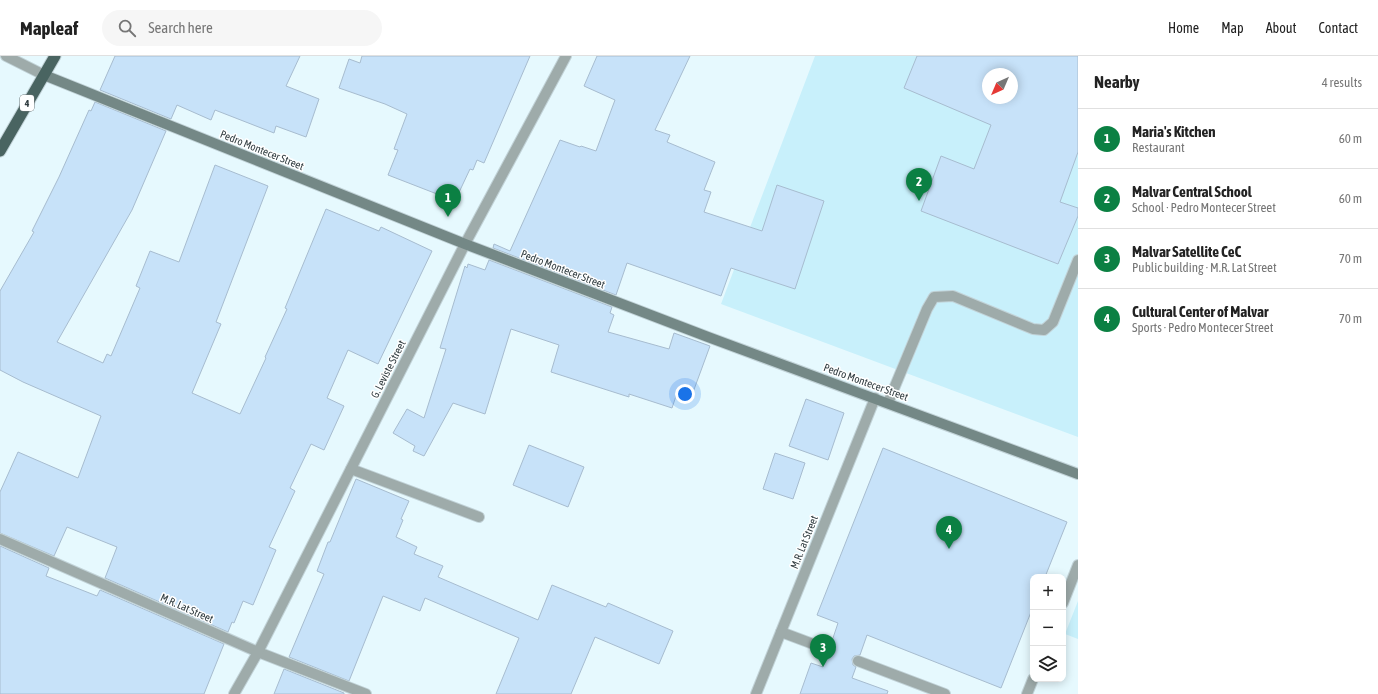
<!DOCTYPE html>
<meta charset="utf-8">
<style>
body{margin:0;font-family:"Asap Condensed",sans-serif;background:#f6f6f6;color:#222}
.controls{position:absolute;right:12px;bottom:12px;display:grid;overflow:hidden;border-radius:8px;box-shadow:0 2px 10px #0003}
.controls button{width:36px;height:36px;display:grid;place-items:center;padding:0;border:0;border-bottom:1px solid #e0e0e0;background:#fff;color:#222;font:20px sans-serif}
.compass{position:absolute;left:982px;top:12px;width:36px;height:36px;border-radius:50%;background:#fff;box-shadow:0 2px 10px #0003;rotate:224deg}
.you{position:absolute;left:685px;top:338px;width:14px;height:14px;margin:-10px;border:3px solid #fff;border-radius:50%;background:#1a73e8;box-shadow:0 0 0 6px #1a73e833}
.badge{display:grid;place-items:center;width:26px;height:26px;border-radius:50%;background:#0b8043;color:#fff;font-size:13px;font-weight:700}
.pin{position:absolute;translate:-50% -33px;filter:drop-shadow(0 1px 2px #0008)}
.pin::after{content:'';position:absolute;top:21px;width:14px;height:12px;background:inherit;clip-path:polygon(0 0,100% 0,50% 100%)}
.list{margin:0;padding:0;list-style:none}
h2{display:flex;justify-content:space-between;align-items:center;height:52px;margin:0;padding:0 16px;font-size:17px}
h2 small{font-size:13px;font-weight:400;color:#767676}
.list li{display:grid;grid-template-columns:26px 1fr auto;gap:12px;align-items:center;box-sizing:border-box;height:60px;padding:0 16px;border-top:1px solid #e0e0e0}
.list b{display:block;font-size:15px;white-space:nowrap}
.list p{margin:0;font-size:13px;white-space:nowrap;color:#767676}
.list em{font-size:13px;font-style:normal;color:#767676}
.icon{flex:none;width:22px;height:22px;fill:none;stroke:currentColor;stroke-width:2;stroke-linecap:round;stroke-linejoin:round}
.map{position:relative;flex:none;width:1078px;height:638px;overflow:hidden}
header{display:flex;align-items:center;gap:24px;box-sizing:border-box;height:56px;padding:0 20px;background:#fff;border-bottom:1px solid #e0e0e0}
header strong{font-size:19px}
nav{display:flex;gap:22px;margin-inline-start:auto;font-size:14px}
.search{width:280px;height:36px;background:#f6f6f6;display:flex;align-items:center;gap:10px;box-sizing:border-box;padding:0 14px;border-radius:22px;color:#767676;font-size:15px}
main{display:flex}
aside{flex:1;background:#fff}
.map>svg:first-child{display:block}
.built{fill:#c8f0fb;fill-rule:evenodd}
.building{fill:#c7e2f9;stroke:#a7bccf;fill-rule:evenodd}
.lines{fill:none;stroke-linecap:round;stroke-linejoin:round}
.service-casing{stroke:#c2d3d8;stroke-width:12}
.minor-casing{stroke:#c2d3d8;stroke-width:12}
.secondary-casing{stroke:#c2d3d8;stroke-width:12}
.trunk-casing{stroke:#c2d3d8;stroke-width:13}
.service{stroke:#9eabaa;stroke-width:10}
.minor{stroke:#9eabaa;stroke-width:10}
.secondary{stroke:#748886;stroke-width:10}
.trunk{stroke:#496461;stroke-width:11}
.labels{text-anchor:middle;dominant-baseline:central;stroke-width:3;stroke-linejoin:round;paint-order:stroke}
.shield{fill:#fff;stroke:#6e7679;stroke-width:1}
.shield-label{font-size:10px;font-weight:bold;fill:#303c40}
.street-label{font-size:11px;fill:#303c40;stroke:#fff}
</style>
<header>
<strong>Mapleaf</strong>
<div class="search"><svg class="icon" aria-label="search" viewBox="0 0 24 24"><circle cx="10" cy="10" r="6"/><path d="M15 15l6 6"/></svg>Search here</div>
<nav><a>Home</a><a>Map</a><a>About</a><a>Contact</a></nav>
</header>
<main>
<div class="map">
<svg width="1078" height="638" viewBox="0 0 1078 638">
<rect width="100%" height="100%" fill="#e6f9fe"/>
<!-- built -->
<g class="built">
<path d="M815,0H1078V381L721,248ZM988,18H1012V42H988Z"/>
<path d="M1078,545V583L1065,578Z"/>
</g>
<!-- building -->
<g class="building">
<path d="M115,0H300L286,30L319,43L306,81L276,70L274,77L215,54L211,64L177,49L171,63L100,34Z"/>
<path d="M362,0H530L484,107L477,104L473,114L470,113L454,147L437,138L388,119L398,94L394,93L407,58L385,48L339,32L349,3L360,7Z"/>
<path d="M597,0H690L655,74L670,79L667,86L715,106L704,134L711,136L704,156L762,175L777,129L824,145L795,233L731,212L721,240L627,207L616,239L493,192L494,188L510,195L560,84L580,91L581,90L596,95L615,44L584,30Z"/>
<path d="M917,0H1078V96L1060,146L1078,152V160L1058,208L921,155L941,100L974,113L991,69L904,32ZM988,18H1012V42H988Z"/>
<path d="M95,46L166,75L132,154L57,286L103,307L107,298L111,300L140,232L136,230L150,195L179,206L215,109L268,130L216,266L221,268L192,337L240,358L266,302L265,301L287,253L285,252L326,153L379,175L381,171L432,195L378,308L348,294L327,342L344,350L324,394L311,388L290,432L295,435L269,491L276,494L253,549L243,545L234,567L232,566L228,576L105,522L117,491L67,471L54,500L0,477V436L18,396L78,422L101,360L23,326L0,314V235L34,176L32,175L59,121L89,54L91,55Z"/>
<path d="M489,204L612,251L610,257L614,259L608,276L669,293L674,277L710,290L692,339L678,334L672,352L629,338V341L551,316L559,289L511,273L485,358L453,347L424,400L413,395L415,390L393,377L407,353L424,362L446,293L440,292L465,210L467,212L468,208L485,214Z"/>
<path d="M806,343L844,357L828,404L789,390Z"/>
<path d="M529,389L584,411L568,451L513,429Z"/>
<path d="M883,392L1067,466L1045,521H1033V551L1001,632L867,579L860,599L854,600L852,603L853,609L856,611L852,622L888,635L887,638H800L811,607L823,611L827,600L833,599L835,596L834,590L831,588L838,567L817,559Z"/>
<path d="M775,397L805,407L793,443L763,433Z"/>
<path d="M356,423L409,445L401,463L403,464L396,481L417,491L414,498L443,510L438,521L538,564L552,529L606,551L608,547L673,575L659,608L595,581L571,638H496L519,582L425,542L420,555L383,540L349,625L289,601L324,518L317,515L328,486H330Z"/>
<path d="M0,490L49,512L46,520L97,540L100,534L224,588L204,638H0Z"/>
<path d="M284,613L344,637V638H274Z"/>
</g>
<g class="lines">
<!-- service casing -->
<g class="service-casing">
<g id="service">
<path d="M888,347L927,253L934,241L953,240L1033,273L1044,274L1053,266L1078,204"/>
<path d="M1063,547L1078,509"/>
<path d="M781,576L829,594"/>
<path d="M858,605L945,638"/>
<path d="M1027,638L1033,623"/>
</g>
</g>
<!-- minor casing -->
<g class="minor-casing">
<g id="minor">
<path d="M6,0L44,19"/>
<path d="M351,413L479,461"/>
<path d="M0,483L258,596L366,638"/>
<path d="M234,638L258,596L465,188L566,0"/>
<path d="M756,638L875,342"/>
</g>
</g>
<!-- secondary casing -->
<g class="secondary-casing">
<path id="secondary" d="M44,19L465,188L708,281L1078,418"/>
</g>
<!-- trunk casing -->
<g class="trunk-casing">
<path id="trunk" d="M0,95L55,0"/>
</g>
<!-- service -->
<use href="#service" class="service"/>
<!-- minor -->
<use href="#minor" class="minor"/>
<!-- secondary -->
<use href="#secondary" class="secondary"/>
<!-- trunk -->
<use href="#trunk" class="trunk"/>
</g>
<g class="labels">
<!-- shield labels -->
<rect class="shield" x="20" y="39" width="14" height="16" rx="3"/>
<g class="shield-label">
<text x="27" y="47">4</text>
</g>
<!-- street labels -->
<g class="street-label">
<text transform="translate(262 94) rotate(22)">Pedro Montecer Street</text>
<text transform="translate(563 213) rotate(21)">Pedro Montecer Street</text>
<text transform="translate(388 313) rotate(-63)">G. Leviste Street</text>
<text transform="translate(866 326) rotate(20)">Pedro Montecer Street</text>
<text transform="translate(804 486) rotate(-68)">M.R. Lat Street</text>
<text transform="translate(187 552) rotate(24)">M.R. Lat Street</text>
</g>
</g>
</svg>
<div class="controls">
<button>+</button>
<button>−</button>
<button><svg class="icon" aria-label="layers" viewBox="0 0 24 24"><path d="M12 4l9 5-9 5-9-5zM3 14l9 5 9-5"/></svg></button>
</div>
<svg class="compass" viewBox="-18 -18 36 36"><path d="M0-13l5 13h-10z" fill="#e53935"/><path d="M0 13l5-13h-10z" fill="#767676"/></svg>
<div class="you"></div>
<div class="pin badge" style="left:448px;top:161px">1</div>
<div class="pin badge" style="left:919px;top:145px">2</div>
<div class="pin badge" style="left:823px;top:611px">3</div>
<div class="pin badge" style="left:949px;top:493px">4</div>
</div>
<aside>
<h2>Nearby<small>4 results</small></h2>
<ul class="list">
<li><span class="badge">1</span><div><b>Maria's Kitchen</b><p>Restaurant</p></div><em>60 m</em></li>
<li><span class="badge">2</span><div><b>Malvar Central School</b><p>School · Pedro Montecer Street</p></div><em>60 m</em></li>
<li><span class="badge">3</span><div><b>Malvar Satellite CeC</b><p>Public building · M.R. Lat Street</p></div><em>70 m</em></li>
<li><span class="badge">4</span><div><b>Cultural Center of Malvar</b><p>Sports · Pedro Montecer Street</p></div><em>70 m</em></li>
</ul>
</aside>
</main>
